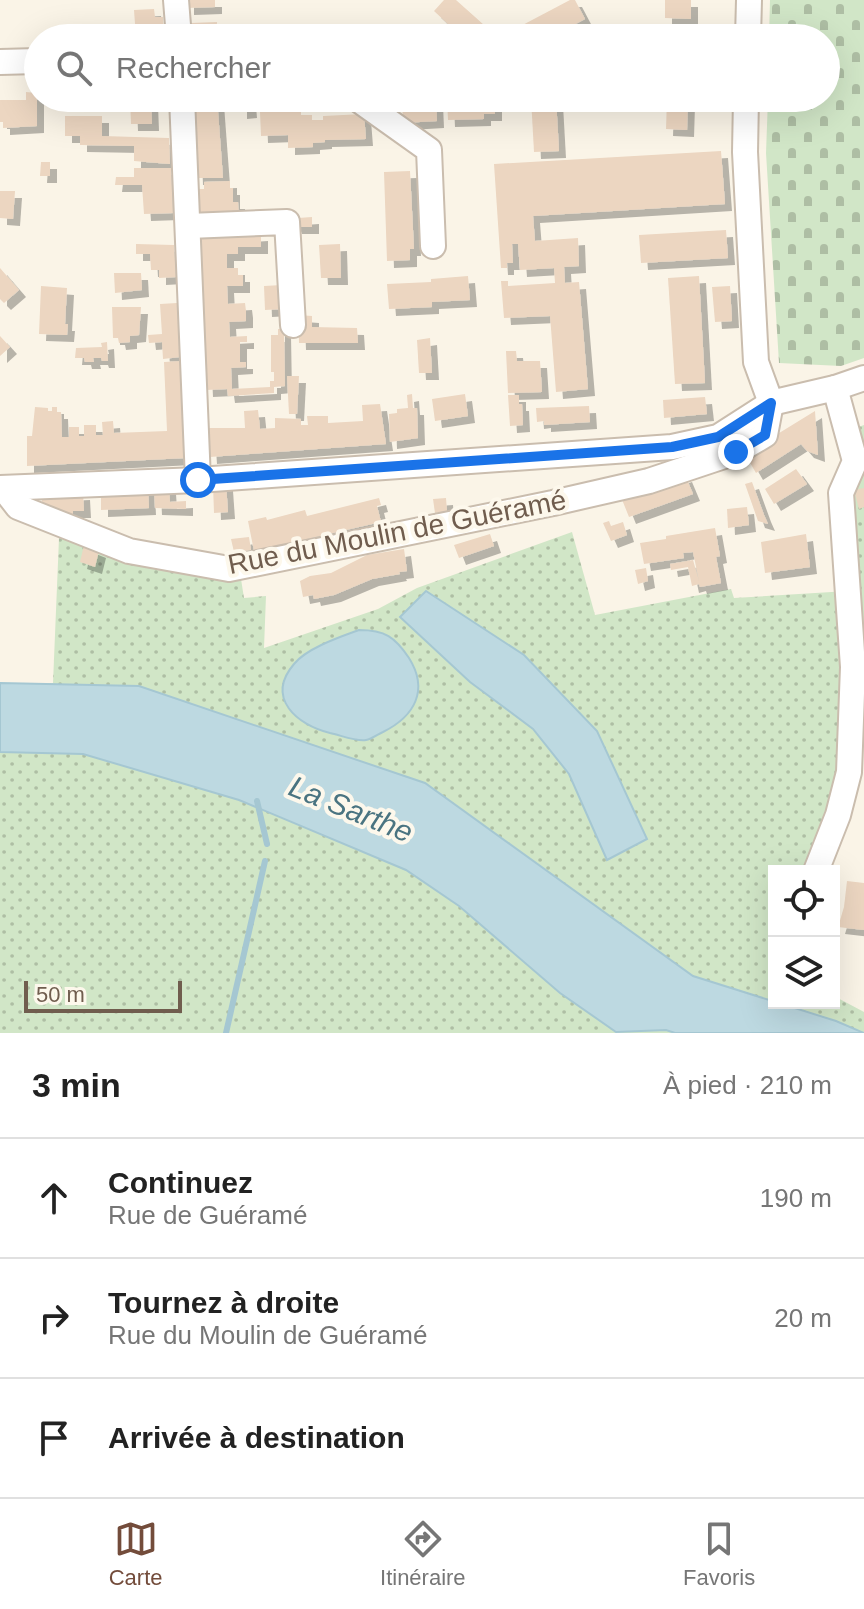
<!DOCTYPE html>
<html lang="fr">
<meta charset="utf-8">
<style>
body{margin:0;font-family:Arial,sans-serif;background:#f6f6f6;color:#222}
.controls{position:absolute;right:24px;bottom:24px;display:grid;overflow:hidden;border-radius:0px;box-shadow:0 8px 32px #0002}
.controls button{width:72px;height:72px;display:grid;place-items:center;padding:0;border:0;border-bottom:2px solid #e0e0e0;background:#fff;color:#222;font:40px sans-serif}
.scale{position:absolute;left:24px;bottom:20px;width:158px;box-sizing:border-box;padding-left:8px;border:4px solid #705d4e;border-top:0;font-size:22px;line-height:28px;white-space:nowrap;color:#705d4e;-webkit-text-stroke:6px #fdf8ec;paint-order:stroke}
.stop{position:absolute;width:24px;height:24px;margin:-18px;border:6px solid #1a73e8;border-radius:50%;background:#fff}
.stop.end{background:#1a73e8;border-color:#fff;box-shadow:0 2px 8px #0008}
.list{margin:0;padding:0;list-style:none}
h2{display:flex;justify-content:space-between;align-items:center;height:104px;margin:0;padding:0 32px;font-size:34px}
h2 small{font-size:26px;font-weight:400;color:#767676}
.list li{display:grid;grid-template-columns:52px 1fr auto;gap:24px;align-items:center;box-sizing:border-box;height:120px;padding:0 32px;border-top:2px solid #e0e0e0}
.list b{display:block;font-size:30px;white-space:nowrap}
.list p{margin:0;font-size:26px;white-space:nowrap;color:#767676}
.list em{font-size:26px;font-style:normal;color:#767676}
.icon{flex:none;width:44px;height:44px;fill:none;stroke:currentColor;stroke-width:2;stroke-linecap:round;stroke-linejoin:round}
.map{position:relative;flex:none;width:864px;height:1033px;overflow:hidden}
.search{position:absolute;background:#fff;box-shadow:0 8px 32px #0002;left:24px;right:24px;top:24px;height:88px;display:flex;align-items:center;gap:20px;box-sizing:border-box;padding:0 28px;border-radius:44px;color:#767676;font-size:30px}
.sheet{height:464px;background:#fff}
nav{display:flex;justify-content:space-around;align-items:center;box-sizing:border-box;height:112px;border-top:2px solid #e0e0e0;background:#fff;font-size:22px;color:#767676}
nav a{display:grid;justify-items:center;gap:4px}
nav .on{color:#734c3b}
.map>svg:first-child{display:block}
.grass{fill:url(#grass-dots)}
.cemetery{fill:url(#cemetery-stones)}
.water{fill:#bdd9e1;stroke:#a5c7d2;stroke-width:2}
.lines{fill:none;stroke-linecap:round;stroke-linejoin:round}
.stream{stroke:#a5c7d2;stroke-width:6}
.building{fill:#ecd6c1;filter:url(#shadow)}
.minor-casing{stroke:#cabdae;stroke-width:28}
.minor{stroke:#fff;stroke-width:24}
.route{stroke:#1a73e8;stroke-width:10}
.labels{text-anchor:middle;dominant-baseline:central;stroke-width:8;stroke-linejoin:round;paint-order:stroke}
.street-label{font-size:28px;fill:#705d4e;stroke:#fdf8ec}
.water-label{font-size:30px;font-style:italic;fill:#4a7481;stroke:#fdf8ec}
</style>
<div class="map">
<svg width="864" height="1033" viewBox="0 0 864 1033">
<defs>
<pattern id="grass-dots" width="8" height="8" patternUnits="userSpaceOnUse" patternTransform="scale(2)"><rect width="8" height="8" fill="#d1e6c7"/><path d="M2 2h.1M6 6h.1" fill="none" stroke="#aebea4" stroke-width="1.8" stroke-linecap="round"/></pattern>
<pattern id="cemetery-stones" width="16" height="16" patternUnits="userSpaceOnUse" patternTransform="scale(2)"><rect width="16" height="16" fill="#d1e6c7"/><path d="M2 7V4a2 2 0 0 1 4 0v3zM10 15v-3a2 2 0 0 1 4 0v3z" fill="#aebea4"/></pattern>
<filter id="shadow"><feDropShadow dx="7" dy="7" stdDeviation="0" flood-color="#0004"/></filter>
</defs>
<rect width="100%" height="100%" fill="#faf4e7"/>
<!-- grass -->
<g class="grass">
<path d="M864,425V654L841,493L847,431Z"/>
<path d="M572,532L595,615L731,589L734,598L848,591L849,772L818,871H774V1003H834V996L864,1012V1033H0V687L53,683L59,538L241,579L244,598L266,596L264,648L378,609L417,588Z"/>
</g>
<!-- cemetery -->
<path class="cemetery" d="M770,0H864V358L841,366L779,363L766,153L768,98H826V38H769Z"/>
<!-- water -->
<g class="water">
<path d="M426,591L524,655L597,731L647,839L607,860L569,774L533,729L470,682L400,617Z"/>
<path d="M359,630C385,630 395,637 409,658C429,690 415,716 383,732C378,734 372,739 366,740C357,742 340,735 330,733C297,725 265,698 294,664C307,648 340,637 359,630Z"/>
<path d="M0,683L139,686L425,783L693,976L836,1021L864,1033H675L666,1030L616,1032L560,993L459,906L406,870L239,800L83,754L0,752Z"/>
</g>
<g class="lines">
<!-- stream -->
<g class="stream">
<path d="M257,801L267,844"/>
<path d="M226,1033L265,861"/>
</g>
</g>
<!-- building -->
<g class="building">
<path d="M187,0H215V7L187,8Z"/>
<path d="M444,0H456L484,25L473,38H463L434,11Z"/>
<path d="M570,0H575L585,19L549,38H519L515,29Z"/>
<path d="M665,0H691V19L665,18Z"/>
<path d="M154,9L155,17H163L164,38H136L134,10Z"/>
<path d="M217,22L216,38H191V23Z"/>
<path d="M26,92L37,93V126L3,128V122H0V100H26Z"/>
<path d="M130,98H151L152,124H131Z"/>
<path d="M193,98H217L223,178H196Z"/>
<path d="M402,98H436L437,121L403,123Z"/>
<path d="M447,98H495V114H484V119L448,120Z"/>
<path d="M531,98H556L559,151L534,152Z"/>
<path d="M667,98H688L687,130L666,129Z"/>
<path d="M240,99H249L250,111L240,112Z"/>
<path d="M301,111V115H312V120H323V116L364,114L366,139L325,140V142L313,143V147L288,148V135L261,136L260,112Z"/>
<path d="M65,116H102V136L169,138L170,164L134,161V146L80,145V136H65Z"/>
<path d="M721,151L725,204L533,216L535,241L578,238L579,266L564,267L565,283L579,282L588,389L556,392L550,316L504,318L501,281H508V286L555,283L554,268L520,270L518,244H512L513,263H507V268H501L494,164Z"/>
<path d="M41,162H50V176H40Z"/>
<path d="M134,168H171L173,213L144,214L142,185H115L116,177H134Z"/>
<path d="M410,171L414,249H410V260L387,261L384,172Z"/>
<path d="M230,181V188H233V202H238L239,219L198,220L196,189H204V182Z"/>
<path d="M0,191H15L13,219L0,218Z"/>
<path d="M290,213H298V218L312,217V227H295Z"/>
<path d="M726,230L728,258L641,263L639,235Z"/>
<path d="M261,234V247H238V254H227V268H238V275H243V286H227L228,304L245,303L246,311V321L229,322L230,337L247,336V342H240V362H246V367L231,368L232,389L270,387V381H274V372H271V335H278V329H284L285,386L274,387V393L228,396L227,389L206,390L199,238Z"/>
<path d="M136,244L174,245L176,277L159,278V270H151L150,254H136Z"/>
<path d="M340,244L341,278H321L319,245Z"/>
<path d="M0,268L19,290L4,303L0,299Z"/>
<path d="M114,273H141L142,290L115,293Z"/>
<path d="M468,276L470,300L432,302V307L389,309L387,284L431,282V279Z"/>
<path d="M699,276L705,383L675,384L668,278Z"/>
<path d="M282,285L283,309L265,310L264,286Z"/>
<path d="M41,286L67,288L65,324H68L67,335L39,334Z"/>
<path d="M730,286L732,321L715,322L712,287Z"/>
<path d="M177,303L180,357L163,359L162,342L149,343L148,335L162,334L160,304Z"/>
<path d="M112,307H141L139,335L130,336V342L119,343L118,338H113Z"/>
<path d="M298,315L312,316V327L357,328L358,343H299Z"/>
<path d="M0,336L10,347L0,356Z"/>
<path d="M430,338L432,373H419L417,340Z"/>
<path d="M107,342L108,361H102L101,358H93L94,362H85L84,358H75L76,348L102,347L101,343Z"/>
<path d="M506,351H516L517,361H540L542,392L508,393Z"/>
<path d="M181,361L186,458L27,466V436H32L35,407L48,408V411H52V407H57V412H61L62,437H69V427H79V436H84V425H96V435H103L102,422L113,421L114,433L167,431L164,362Z"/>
<path d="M287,376H299L297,414H289Z"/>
<path d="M412,394L413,408H417L418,438L390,442L389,414L397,413V409L408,408L407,395Z"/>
<path d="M465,394L468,416L435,421L432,399Z"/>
<path d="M508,395H519V404H522L523,425L510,426Z"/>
<path d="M705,397L707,414L664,418L663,400Z"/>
<path d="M380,404L386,444L210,457L208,428H245L244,411L258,410L260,429L275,428V418L301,419V425H308L307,416H328V423L363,421L362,405Z"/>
<path d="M589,406L590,422L544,425V421L537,422L536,408Z"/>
<path d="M815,411L818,455L807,451L801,444L756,473L745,454Z"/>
<path d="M796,469L807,484L774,504L765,489Z"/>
<path d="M685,475L693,494L629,517L621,497Z"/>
<path d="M752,482L764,515L768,524L758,521L745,484Z"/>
<path d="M226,484L228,512L214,513L213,485Z"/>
<path d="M169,487L170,502L186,501V509L155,508L154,488Z"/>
<path d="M148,488L149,508L101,510V492Z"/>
<path d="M864,488V507L859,509L854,490Z"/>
<path d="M83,493L84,511H73V518L42,505V495Z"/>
<path d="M379,498L381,505L377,506L381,522L254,551L248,521L266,517L267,520L305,510L307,516Z"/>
<path d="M446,498L447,511L435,513L433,499Z"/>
<path d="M747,507L749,525L728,528L727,509Z"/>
<path d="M609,521L611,526L623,522L627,535L611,541L603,523Z"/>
<path d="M715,528L720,556L716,557L721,583L700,587L699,584L692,586L688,567L671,570L670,564L693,560L699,581L693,552L683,553L684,558L644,564L640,543L666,539V536Z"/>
<path d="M490,534L494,546L459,558L454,545Z"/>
<path d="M806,534L810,567L765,573L761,542Z"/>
<path d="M249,537L251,550L234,552L231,539Z"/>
<path d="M84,545L99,551L95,567L80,562Z"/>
<path d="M404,549L407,571L399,572L400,574L372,579L334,595L314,599L313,595L303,597L300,581L310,576L331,573L367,555Z"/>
<path d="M646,568L648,581L638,584L635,570Z"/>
<path d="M847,881L864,883V930L838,927L844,907Z"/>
</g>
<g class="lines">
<!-- minor casing -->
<g class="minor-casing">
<g id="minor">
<path d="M176,0L179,38"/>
<path d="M748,38L749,0"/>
<path d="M0,62L38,61"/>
<path d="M182,98L198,480"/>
<path d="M356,98L429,150L433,246"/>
<path d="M189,226L287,222L293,325"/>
<path d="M0,488L198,480L672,447L718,437L771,403L835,388L864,378"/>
<path d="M3,488L18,507L129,551L229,569L553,503L649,481L736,452L765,435L771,403L756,362L745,152L746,98"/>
<path d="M816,871L838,815L849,772L853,667L841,493L855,461L835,388"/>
</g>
</g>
<!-- minor -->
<use href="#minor" class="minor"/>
</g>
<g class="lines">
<!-- route -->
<path class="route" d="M198,480L672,447L718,437L771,403L765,435L736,452"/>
</g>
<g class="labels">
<!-- street labels -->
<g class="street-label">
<text transform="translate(397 532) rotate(-11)">Rue du Moulin de Guéramé</text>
</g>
<!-- water labels -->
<g class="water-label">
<text transform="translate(351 809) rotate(22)">La Sarthe</text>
</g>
</g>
</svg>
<div class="controls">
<button><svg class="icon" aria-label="locate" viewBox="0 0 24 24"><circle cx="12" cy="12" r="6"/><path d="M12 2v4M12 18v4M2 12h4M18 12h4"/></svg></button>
<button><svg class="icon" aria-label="layers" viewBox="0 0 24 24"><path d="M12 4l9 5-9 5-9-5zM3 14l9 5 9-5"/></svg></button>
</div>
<div class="scale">50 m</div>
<div class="stop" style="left:198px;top:480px"></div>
<div class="stop end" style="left:736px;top:452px"></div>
<div class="search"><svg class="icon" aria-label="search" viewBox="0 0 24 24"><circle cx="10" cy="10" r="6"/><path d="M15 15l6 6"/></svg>Rechercher</div>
</div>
<section class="sheet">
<h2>3 min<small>À pied · 210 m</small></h2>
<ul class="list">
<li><svg class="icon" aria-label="ahead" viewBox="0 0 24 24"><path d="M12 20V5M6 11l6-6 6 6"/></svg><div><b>Continuez</b><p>Rue de Guéramé</p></div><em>190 m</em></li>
<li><svg class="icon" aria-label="right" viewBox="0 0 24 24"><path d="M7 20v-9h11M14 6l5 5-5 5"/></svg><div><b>Tournez à droite</b><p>Rue du Moulin de Guéramé</p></div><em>20 m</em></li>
<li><svg class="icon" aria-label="arrive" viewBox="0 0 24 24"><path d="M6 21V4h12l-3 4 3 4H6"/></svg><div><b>Arrivée à destination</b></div></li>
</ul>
</section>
<nav>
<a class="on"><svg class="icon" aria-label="map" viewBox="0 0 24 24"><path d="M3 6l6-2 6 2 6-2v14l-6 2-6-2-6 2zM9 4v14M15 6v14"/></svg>Carte</a>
<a><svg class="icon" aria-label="directions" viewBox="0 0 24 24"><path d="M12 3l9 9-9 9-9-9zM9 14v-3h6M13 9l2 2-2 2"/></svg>Itinéraire</a>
<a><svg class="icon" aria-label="saved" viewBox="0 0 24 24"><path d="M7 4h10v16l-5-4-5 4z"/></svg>Favoris</a>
</nav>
